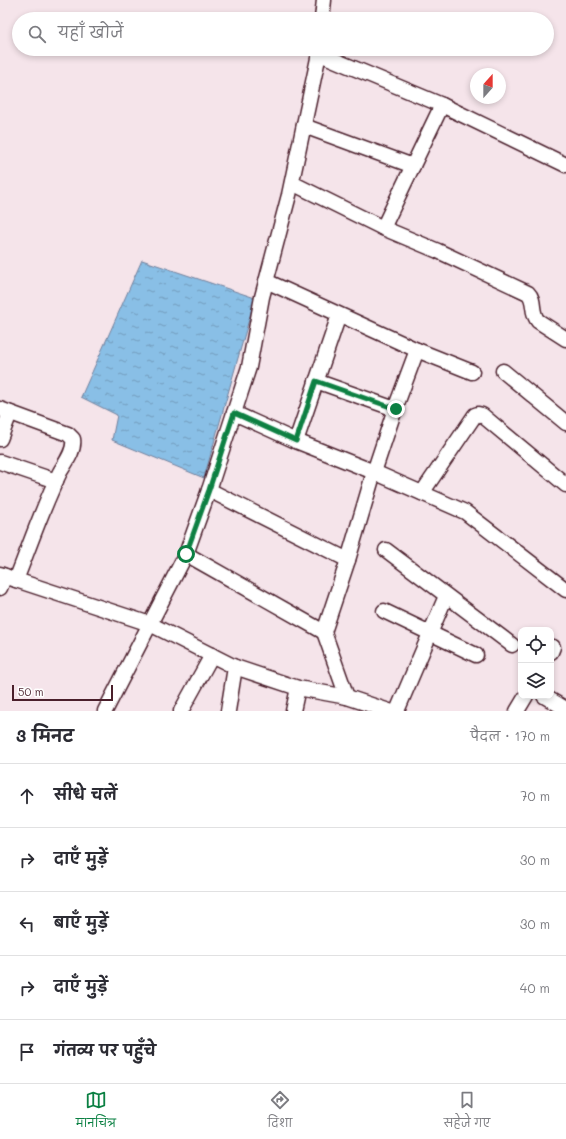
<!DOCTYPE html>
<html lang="hi">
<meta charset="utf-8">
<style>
body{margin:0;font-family:Mali,"Playpen Sans Deva",sans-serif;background:#f7f7f7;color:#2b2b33}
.controls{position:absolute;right:12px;bottom:12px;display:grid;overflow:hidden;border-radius:8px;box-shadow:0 2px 6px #0003}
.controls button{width:36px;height:36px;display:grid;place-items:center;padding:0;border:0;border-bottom:1px solid #e1e1e2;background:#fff;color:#2b2b33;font:20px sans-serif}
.compass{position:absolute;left:470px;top:68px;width:36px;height:36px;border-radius:50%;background:#fff;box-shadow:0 2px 6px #0003;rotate:21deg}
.scale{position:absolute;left:12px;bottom:10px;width:101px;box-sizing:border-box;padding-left:4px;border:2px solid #4a1f2b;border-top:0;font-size:11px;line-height:14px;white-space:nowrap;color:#4a1f2b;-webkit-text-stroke:3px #fff;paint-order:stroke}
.stop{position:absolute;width:12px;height:12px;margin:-9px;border:3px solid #0b8043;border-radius:50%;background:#fff}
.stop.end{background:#0b8043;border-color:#fff;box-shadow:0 1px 4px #0008}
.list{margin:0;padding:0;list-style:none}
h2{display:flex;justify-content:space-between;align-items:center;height:52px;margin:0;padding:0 16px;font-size:17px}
h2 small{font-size:13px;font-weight:400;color:#7c7c81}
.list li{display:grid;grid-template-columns:26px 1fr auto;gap:12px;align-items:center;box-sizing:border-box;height:64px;padding:0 16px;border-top:1px solid #e1e1e2}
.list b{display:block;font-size:15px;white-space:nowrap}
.list em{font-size:13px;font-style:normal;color:#7c7c81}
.icon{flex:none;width:22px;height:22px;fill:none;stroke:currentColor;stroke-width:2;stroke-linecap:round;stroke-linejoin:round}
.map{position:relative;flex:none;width:566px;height:711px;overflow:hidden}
.search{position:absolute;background:#fff;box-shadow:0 2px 6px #0003;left:12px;right:12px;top:12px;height:44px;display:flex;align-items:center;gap:10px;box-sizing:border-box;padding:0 14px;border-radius:22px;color:#7c7c81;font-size:15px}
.sheet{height:372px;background:#fff}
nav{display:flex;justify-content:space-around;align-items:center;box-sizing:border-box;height:56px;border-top:1px solid #e1e1e2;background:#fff;font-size:11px;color:#7c7c81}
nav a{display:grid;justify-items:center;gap:2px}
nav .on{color:#0b8043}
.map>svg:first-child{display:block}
.water{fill:url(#water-ripples);stroke:#707f9b}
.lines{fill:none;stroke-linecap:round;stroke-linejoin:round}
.street-casing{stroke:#4a1f2b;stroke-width:17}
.street{stroke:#fff;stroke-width:14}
.route{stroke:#0b8043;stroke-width:5}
</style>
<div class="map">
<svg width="566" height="711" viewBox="0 0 566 711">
<defs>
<pattern id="water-ripples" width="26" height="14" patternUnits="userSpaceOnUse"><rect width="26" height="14" fill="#89bfe6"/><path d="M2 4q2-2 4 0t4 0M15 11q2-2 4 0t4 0" fill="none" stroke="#729bbb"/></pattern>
</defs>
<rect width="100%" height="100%" fill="#f5e4ea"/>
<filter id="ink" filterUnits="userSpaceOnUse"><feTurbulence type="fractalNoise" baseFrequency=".025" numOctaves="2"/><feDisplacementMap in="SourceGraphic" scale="8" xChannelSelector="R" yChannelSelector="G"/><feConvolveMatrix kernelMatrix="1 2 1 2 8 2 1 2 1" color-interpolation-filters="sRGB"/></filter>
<g filter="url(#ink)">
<!-- water -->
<path class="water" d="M142,260L255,298L204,478L112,440L117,415L81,397Z"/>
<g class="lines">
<!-- street casing -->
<g class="street-casing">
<g id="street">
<path d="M322,19L324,0"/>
<path d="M320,54L442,105L566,165"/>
<path d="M304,126L413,166"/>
<path d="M292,183L383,228L438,251L528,293C536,301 530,312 538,321L566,339"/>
<path d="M383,228L442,105"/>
<path d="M266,281L417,350L472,372"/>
<path d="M503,371L566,423"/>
<path d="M316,381L395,409"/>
<path d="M0,409L68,434L73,439C75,450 66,462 60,472C43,506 30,545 16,580"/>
<path d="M234,413L296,441L374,472L465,512L566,590"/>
<path d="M0,439L10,413"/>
<path d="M296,441L339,315"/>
<path d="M0,462L56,481"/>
<path d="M209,490L348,560"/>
<path d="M422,493L475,415L478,414L482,415L566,485"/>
<path d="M386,550L512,645"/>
<path d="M186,554L324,632"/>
<path d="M0,574L16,580L150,624L235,667L298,688L347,697L389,711"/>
<path d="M0,588L5,576"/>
<path d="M384,611L476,655"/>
<path d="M551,652L553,647"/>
<path d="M544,696L566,709"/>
<path d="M347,697L324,632L348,560L374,472L395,409L417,350"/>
<path d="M105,711L186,554L209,490L234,413L249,367L262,297L289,195L320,49"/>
<path d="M181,711L212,655"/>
<path d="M228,711L235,667"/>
<path d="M293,711L298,688"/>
<path d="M397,711L446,596"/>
<path d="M517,711L526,696"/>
</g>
</g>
<!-- street -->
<use href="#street" class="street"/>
</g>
</g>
<g class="lines" filter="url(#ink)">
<!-- route -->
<path class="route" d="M186,554L209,490L234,413L296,441L316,381L396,409"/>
</g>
</svg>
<div class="controls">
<button><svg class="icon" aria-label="locate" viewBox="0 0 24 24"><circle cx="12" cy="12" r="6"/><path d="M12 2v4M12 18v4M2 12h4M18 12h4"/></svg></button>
<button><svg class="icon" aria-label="layers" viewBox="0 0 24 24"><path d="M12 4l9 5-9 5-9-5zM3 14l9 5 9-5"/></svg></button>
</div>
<svg class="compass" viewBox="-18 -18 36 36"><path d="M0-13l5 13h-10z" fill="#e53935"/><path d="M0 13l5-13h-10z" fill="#7c7c81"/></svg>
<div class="scale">50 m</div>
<div class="stop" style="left:186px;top:554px"></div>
<div class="stop end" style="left:396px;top:409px"></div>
<div class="search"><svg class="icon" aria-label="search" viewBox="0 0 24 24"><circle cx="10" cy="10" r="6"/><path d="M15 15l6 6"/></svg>यहाँ खोजें</div>
</div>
<section class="sheet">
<h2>3 मिनट<small>पैदल · 170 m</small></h2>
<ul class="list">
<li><svg class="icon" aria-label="ahead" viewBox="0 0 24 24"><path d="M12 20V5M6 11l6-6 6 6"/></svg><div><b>सीधे चलें</b></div><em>70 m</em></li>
<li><svg class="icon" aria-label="right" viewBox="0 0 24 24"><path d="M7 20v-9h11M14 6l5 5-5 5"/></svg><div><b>दाएँ मुड़ें</b></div><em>30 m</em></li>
<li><svg class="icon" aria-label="left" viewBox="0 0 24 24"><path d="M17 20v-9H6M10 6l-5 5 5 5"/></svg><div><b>बाएँ मुड़ें</b></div><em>30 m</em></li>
<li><svg class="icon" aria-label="right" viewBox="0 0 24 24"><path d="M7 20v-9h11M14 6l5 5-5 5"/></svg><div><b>दाएँ मुड़ें</b></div><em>40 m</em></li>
<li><svg class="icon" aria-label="arrive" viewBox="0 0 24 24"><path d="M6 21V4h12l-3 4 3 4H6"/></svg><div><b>गंतव्य पर पहुँचे</b></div></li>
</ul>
</section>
<nav>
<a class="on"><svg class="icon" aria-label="map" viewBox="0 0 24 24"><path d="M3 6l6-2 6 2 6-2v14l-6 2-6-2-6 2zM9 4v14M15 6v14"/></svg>मानचित्र</a>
<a><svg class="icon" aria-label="directions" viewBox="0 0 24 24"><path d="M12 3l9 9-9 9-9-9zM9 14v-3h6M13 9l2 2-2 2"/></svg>दिशा</a>
<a><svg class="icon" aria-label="saved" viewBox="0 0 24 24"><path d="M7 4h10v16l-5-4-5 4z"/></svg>सहेजे गए</a>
</nav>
